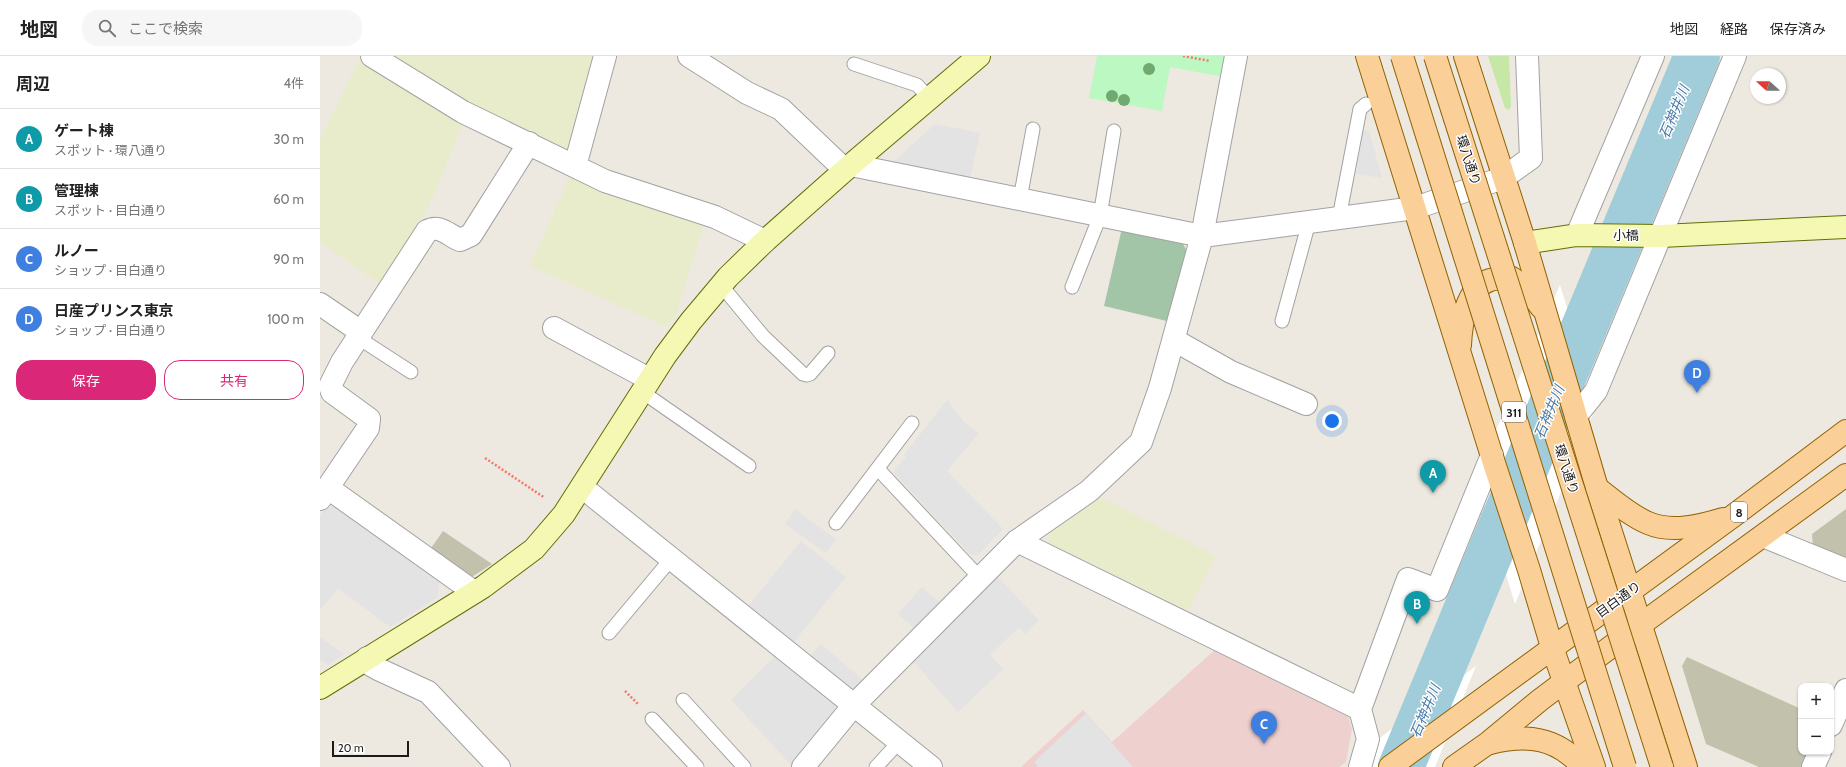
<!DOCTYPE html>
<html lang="ja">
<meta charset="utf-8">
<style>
body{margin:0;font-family:Cabin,"Noto Sans JP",sans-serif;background:#f6f6f6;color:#222}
.controls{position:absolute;right:12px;bottom:12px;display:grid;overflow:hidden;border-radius:8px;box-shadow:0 1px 3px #0004}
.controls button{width:36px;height:36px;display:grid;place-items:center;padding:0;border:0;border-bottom:1px solid #e0e0e0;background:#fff;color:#222;font:20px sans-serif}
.compass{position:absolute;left:1430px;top:12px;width:36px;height:36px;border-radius:50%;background:#fff;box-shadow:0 1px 3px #0004;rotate:291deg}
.scale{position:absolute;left:12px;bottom:10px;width:77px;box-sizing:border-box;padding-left:4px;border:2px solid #1b1b1b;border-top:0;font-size:11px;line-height:14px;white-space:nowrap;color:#1b1b1b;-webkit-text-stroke:3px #fff;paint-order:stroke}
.you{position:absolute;left:1012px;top:365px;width:14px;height:14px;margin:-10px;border:3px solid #fff;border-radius:50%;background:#1a73e8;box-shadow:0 0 0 6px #1a73e833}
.badge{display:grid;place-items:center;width:26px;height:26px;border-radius:50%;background:#db2777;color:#fff;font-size:13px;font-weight:700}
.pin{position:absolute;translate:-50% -33px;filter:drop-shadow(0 1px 2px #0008)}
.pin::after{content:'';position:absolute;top:21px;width:14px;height:12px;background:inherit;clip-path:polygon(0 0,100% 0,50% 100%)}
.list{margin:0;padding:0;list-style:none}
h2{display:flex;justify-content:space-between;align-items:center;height:52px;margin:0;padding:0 16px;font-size:17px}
h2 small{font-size:13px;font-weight:400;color:#767676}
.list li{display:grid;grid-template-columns:26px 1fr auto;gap:12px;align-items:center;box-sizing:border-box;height:60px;padding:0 16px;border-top:1px solid #e0e0e0}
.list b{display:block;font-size:15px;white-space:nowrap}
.list p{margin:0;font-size:13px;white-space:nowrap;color:#767676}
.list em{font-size:13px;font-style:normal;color:#767676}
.actions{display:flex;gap:8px;padding:12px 16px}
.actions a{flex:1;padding:9px 0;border:1px solid #db2777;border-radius:16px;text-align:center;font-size:14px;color:#db2777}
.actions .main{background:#db2777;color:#fff}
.icon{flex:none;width:22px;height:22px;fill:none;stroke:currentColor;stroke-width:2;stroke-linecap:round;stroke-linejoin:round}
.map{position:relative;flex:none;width:1526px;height:711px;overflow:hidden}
header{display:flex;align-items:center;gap:24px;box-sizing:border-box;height:56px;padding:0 20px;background:#fff;border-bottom:1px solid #e0e0e0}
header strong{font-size:19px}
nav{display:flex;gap:22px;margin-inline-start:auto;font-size:14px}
.search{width:280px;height:36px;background:#f6f6f6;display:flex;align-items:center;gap:10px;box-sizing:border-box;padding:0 14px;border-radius:16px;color:#767676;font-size:15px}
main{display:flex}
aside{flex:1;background:#fff}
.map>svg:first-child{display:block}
.commercial{fill:#eed0cf}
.construction{fill:#c1c1ac}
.farmland{fill:#e9eccb}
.grass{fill:#c6e7a6}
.cemetery{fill:#a2c5a7}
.park{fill:#bcf8c1}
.parking{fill:#e3e3e3}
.pier{fill:#fff}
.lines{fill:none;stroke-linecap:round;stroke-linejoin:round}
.river{stroke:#a1cdda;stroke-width:46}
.lane-casing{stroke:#a2a2a2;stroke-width:15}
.street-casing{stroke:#a2a2a2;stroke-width:24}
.secondary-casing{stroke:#626e06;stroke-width:24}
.primary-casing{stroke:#906202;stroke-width:24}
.path{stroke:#f77667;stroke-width:2.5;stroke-dasharray:2 2;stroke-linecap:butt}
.lane{stroke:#fff;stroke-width:13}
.street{stroke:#fff;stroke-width:22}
.secondary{stroke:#f4f8b3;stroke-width:22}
.primary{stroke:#fad098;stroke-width:22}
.primary-bridge-casing{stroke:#906202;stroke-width:24;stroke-linecap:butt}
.primary-bridge{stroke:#fad098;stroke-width:22}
.tree{fill:#71aa71}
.labels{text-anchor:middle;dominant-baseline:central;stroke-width:3;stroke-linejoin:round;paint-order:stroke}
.shield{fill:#fff;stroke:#5f5f5f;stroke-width:1}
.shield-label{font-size:12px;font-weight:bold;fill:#1b1b1b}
.street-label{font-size:13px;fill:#1b1b1b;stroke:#fff}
.water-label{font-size:14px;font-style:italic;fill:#4a79a8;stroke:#fff}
</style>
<header>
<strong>地図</strong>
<div class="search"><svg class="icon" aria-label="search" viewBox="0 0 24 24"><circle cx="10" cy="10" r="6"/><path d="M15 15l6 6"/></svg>ここで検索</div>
<nav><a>地図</a><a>経路</a><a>保存済み</a></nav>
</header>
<main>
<aside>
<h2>周辺<small>4件</small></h2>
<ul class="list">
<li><span class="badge" style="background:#0f9aa8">A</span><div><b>ゲート棟</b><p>スポット · 環八通り</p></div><em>30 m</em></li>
<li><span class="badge" style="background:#0f9aa8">B</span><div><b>管理棟</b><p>スポット · 目白通り</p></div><em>60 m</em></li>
<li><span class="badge" style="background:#3f7fe0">C</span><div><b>ルノー</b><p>ショップ · 目白通り</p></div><em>90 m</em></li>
<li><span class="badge" style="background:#3f7fe0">D</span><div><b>日産プリンス東京</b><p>ショップ · 目白通り</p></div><em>100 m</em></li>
</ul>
<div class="actions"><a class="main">保存</a><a>共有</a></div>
</aside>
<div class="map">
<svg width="1526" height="711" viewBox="0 0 1526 711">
<rect width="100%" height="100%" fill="#ede9e0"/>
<!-- commercial -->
<path class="commercial" d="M897,592L1028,660L1032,673L1026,706L1019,711H701L763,654L792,686Z"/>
<!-- construction -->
<g class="construction">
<path d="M1526,453V504L1493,490L1492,478Z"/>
<path d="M123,475L172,508L147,524L109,495Z"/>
<path d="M1367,601L1481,653V696H1491L1484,711H1439L1386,688L1362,610Z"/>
</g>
<!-- farmland -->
<g class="farmland">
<path d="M68,0H276L249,95L153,53Z"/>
<path d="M39,4L143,68L108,152L61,229L0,186V83Z"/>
<path d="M252,116L384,167L357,257L347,271L210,210Z"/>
<path d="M779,440L896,500L868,555L729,487V476Z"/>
</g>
<!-- grass -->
<path class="grass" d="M1168,0H1189L1191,50L1189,54L1185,52Z"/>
<!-- cemetery -->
<path class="cemetery" d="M802,172L862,186L867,195L851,266L784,250Z"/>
<!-- park -->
<path class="park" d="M777,0H908L904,21L850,11L842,55L769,42Z"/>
<!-- parking -->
<g class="parking">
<path d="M615,68L660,77L649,127L571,108Z"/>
<path d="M1043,75H1049L1062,122L1036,118Z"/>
<path d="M627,344L644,366L659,377L627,415L683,473L658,499H651L573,416L586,401L584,399Z"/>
<path d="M16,450L119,526L118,541L70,571L18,532L0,554V460L5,452Z"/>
<path d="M475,453L516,483L506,497L465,468Z"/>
<path d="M481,485L526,521L470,591L425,554Z"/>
<path d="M675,518L719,564L705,578L699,571L670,599L683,613L638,656L593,605Z"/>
<path d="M602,531L619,546L595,573L578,558Z"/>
<path d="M0,581L24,598L8,609L0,604Z"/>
<path d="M501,588L544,625L533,637L488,602Z"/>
<path d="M456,599L515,646L516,656L471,709L411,644Z"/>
<path d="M766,657L813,711H716L717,709L714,706Z"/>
</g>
<!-- pier -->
<g class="pier">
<path d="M1240,229L1277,348L1195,548L1159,430V413Z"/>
<path d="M1156,610L1115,711H1046L1057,684Z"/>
</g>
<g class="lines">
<!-- river -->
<path class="river" d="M1081,711L1377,0"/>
<!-- lane casing -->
<g class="lane-casing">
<g id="lane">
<path d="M534,8L597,29L610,43"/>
<path d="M700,143L713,73"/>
<path d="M1019,162L1040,53L1046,48"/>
<path d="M401,229L443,280L483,318L487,319L490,318L508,297"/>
<path d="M752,231L780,160L794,75"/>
<path d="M962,265L989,166"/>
<path d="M37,281L91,316"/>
<path d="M321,335L429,410"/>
<path d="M558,413L660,522"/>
<path d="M516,467L592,367"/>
<path d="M289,577L351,503"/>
<path d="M363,644L424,711"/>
<path d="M332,663L377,711"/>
<path d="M556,711L579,686"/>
</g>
</g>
<!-- street casing -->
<g class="street-casing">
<g id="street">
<path d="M52,0L143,56L285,125L395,161L445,185"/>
<path d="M369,0L427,37L461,53L525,114"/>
<path d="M531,109L882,180L1095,152L1183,122L1211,102L1207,0"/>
<path d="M255,110L285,0"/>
<path d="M1257,179L1333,0"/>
<path d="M0,248L41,276"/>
<path d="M234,272L329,323"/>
<path d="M854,284L911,316L986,348"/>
<path d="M1256,360L1276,335L1415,0"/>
<path d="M262,431L611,711"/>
<path d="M8,432L154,536"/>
<path d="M0,443L48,372L49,363L12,336L10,330L22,306L107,175C120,168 128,179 140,184L151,179L209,87"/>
<path d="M1443,480L1526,514"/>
<path d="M697,485L1040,653"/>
<path d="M47,602L51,609L58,613L108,636L179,711"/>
<path d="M1511,669L1526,634"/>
<path d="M483,711L534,649L697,485L769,435L821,386L840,332L882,180L916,0"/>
<path d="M1040,711L1048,683L1040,653L1088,523L1117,534L1172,399"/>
<path d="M1493,711L1500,696"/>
</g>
</g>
<!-- secondary casing -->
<g class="secondary-casing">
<g id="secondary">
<path d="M1205,187L1257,179L1341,180L1526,171"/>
<path d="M0,632L163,531L214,493L244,458L345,300L371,265L408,221L445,185L525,114L659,0"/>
</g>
</g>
<!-- primary casing -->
<g class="primary-casing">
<g id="primary">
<path d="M1047,0L1175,410L1209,514L1232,591L1274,711"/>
<path d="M1145,0L1205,187L1277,432L1366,711"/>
<path d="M1140,289C1141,268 1146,232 1170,224C1177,222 1185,222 1192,222L1209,235L1221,251"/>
<path d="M1277,432C1293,444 1309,459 1328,467C1351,477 1380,470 1403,463"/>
<path d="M1170,687C1207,678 1236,681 1263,711"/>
<path d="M1070,711L1413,460L1526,375"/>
<path d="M1134,711L1168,687L1220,644L1320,569L1526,419"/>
</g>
</g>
<!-- path -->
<g class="path">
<path d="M863,0L890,5"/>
<path d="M165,402L225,442"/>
<path d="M305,635L319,649"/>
</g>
<!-- lane -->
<use href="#lane" class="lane"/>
<!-- street -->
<use href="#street" class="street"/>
<!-- secondary -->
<use href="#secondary" class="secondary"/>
<!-- primary -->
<use href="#primary" class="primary"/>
<!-- primary-bridge casing -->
<g class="primary-bridge-casing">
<g id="primary-bridge">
<path d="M1082,0L1305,711"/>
<path d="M1115,0L1342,711"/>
</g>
</g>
<!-- primary-bridge -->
<use href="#primary-bridge" class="primary-bridge"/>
</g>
<!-- trees -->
<g class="tree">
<circle cx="829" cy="13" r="6"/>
<circle cx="792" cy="40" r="6"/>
<circle cx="804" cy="44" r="6"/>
</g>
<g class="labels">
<!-- shield labels -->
<g class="shield">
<rect x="1182" y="346" width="24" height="20" rx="3"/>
<rect x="1411" y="446" width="16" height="20" rx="3"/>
</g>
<g class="shield-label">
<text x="1194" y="356">311</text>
<text x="1419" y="456">8</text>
</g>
<!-- street labels -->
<g class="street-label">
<text transform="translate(1149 104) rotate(72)">環八通り</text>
<text x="1306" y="179">小橋</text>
<text transform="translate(1247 413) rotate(72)">環八通り</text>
<text transform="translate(1298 543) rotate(-36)">目白通り</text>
</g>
<!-- water labels -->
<g class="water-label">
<text transform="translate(1354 56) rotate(-67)">石神井川</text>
<text transform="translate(1229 356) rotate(-67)">石神井川</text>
<text transform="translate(1105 655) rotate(-67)">石神井川</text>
</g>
</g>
</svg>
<div class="controls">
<button>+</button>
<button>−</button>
</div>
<svg class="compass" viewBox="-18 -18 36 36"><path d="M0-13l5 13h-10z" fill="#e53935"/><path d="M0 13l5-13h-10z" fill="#767676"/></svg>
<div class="scale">20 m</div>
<div class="you"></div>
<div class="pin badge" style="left:1113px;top:437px;background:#0f9aa8">A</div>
<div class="pin badge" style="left:1097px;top:568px;background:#0f9aa8">B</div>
<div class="pin badge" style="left:944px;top:688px;background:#3f7fe0">C</div>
<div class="pin badge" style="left:1377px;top:337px;background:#3f7fe0">D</div>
</div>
</main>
